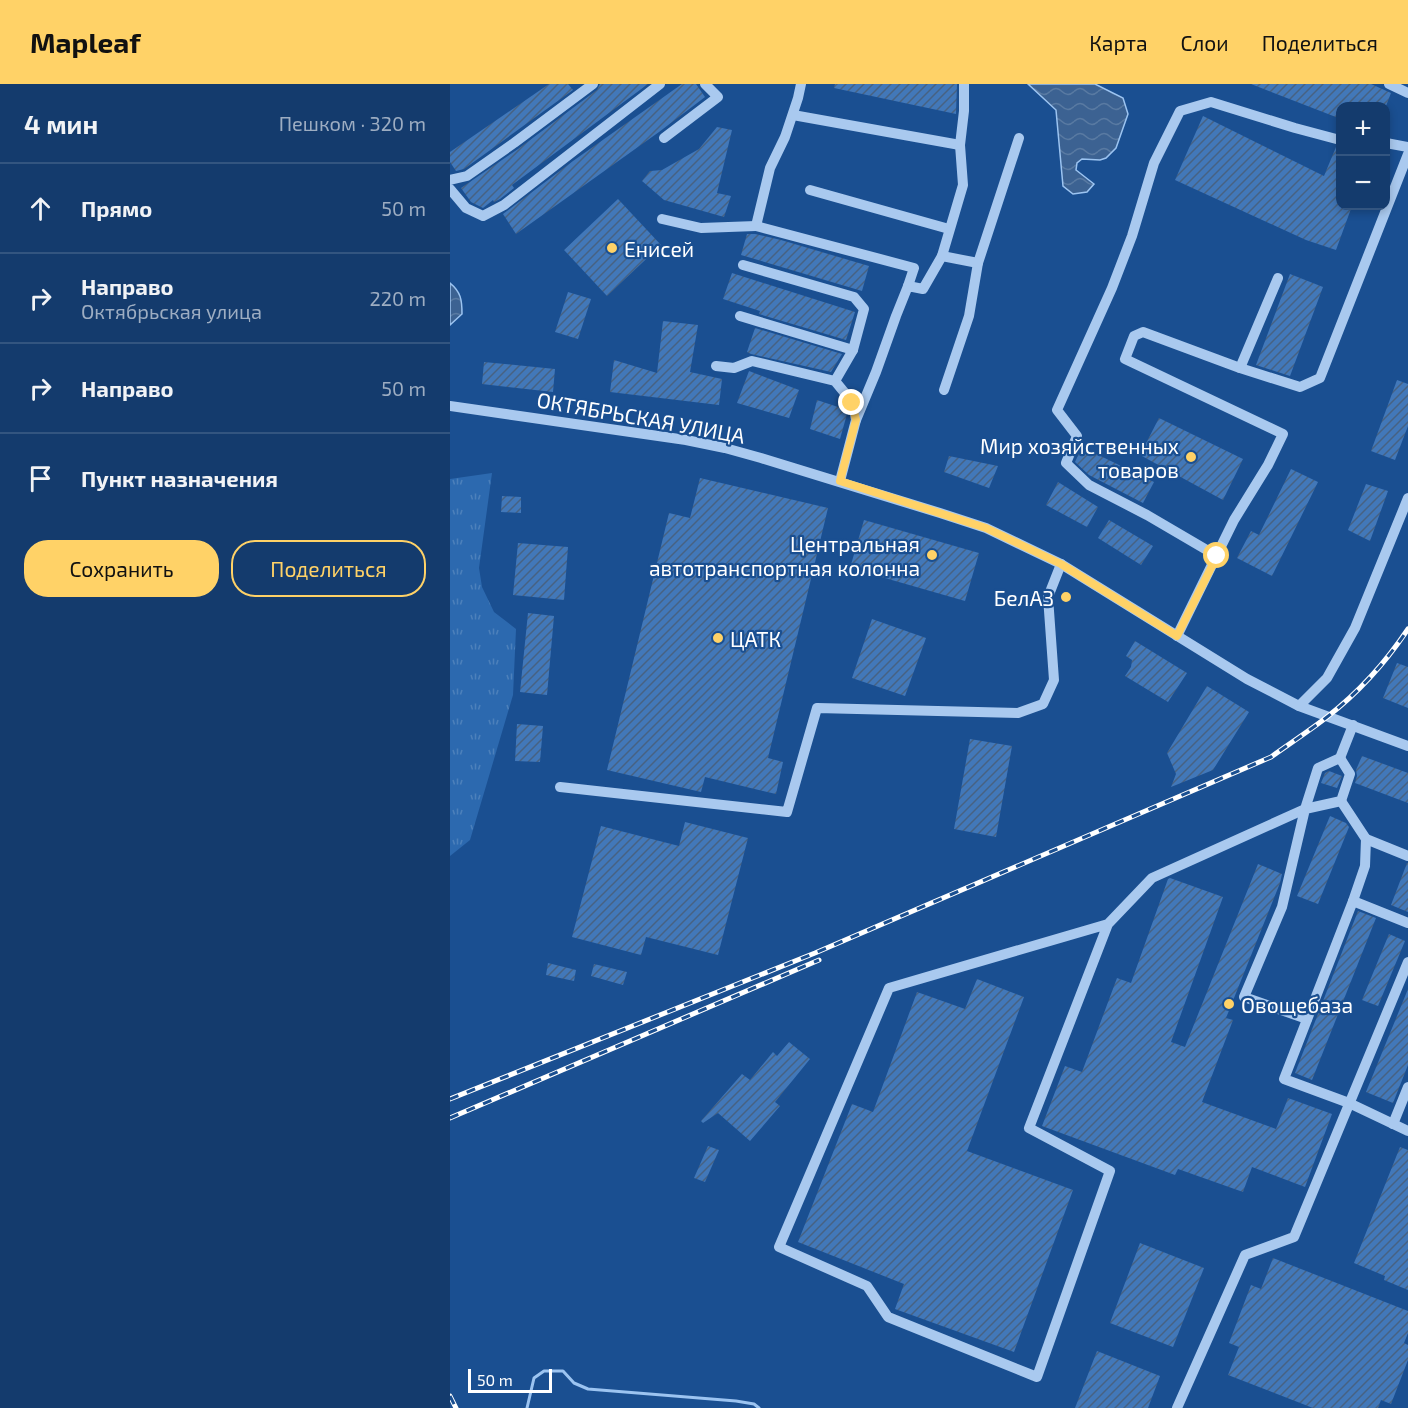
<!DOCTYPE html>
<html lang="ru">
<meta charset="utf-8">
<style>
body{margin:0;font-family:"Exo 2",sans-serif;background:#1d4272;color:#f1f3f6}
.controls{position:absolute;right:18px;top:18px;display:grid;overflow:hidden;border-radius:12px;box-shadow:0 3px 9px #0003}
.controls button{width:54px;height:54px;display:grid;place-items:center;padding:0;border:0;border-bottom:2px solid #335580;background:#143b6d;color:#f1f3f6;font:30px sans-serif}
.scale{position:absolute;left:18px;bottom:15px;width:84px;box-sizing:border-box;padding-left:6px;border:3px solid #fff;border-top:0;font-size:16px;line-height:21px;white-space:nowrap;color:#fff;-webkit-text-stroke:4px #1a4f91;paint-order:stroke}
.stop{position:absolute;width:18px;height:18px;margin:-14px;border:4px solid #ffd267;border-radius:50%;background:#fff}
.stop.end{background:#ffd267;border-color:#fff;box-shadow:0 2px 6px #0008}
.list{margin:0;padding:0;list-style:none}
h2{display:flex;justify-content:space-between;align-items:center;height:78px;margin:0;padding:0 24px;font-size:26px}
h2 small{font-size:20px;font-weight:400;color:#9dadc2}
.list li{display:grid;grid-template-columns:39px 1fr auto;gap:18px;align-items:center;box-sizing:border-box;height:90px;padding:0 24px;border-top:2px solid #335580}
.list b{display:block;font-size:22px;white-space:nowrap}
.list p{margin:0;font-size:20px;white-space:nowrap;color:#9dadc2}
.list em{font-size:20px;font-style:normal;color:#9dadc2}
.actions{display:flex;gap:12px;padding:18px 24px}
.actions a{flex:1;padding:14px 0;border:2px solid #ffd267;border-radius:24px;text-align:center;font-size:21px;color:#ffd267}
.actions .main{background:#ffd267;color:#111}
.icon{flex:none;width:33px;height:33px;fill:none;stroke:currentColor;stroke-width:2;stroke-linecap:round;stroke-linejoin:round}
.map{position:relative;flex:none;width:958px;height:1324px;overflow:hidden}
header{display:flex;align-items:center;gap:36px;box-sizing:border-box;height:84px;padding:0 30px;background:#ffd267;color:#111}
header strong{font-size:28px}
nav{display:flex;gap:33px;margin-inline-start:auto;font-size:21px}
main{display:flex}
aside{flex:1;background:#143b6d}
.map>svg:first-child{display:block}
.grass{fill:url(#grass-tufts)}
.water{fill:url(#water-waves);stroke:#9cc4f1;stroke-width:1.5}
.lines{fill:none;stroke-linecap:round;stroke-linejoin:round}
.stream{stroke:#9cc4f1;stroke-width:3}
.building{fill:url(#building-hatch)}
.minor{stroke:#a9c9ef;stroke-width:10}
.rail-casing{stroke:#fff;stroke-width:5}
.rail{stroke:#1a4f91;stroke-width:3;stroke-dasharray:9;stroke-linecap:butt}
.route{stroke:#ffd267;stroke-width:8}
.poi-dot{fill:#ffd267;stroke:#1a4f91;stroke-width:2}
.labels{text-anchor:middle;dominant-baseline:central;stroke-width:4.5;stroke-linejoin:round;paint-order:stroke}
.poi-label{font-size:21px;fill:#fff;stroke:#1a4f91;text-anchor:start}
.street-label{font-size:21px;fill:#fff;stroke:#1a4f91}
</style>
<header>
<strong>Mapleaf</strong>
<nav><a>Карта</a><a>Слои</a><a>Поделиться</a></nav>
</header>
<main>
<aside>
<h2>4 мин<small>Пешком · 320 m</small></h2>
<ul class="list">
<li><svg class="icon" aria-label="ahead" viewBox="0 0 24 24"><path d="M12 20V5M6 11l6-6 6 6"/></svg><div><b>Прямо</b></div><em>50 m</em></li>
<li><svg class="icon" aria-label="right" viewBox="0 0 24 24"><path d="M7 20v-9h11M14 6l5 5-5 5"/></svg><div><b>Направо</b><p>Октябрьская улица</p></div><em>220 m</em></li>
<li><svg class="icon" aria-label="right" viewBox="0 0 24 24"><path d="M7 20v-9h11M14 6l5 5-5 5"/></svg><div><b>Направо</b></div><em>50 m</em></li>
<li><svg class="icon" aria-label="arrive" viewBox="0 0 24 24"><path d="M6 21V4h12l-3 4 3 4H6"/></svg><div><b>Пункт назначения</b></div></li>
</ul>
<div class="actions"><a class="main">Сохранить</a><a>Поделиться</a></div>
</aside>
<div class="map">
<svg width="958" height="1324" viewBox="0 0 958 1324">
<defs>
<pattern id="grass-tufts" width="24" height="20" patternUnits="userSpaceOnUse" patternTransform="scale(1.5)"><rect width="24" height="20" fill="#2c69af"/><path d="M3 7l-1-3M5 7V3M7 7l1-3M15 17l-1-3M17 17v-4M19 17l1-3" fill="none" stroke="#4c80bb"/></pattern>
<pattern id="water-waves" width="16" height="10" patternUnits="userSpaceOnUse" patternTransform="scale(1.5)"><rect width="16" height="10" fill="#3c6292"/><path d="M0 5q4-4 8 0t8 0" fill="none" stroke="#597aa2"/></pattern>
<pattern id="building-hatch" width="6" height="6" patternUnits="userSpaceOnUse" patternTransform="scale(1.5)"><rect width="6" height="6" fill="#4278b9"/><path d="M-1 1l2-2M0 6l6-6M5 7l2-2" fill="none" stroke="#476282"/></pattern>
</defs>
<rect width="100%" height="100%" fill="#1a4f91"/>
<!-- grass -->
<path class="grass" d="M42,389L29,484L32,503L44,528L66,545L63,611L20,756L0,772V395Z"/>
<!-- water -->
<g class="water">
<path d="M578,0H645L673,14L678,30L666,64L656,74L650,76L632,75L627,79L626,86L644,100L637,108L623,110L613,102L606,26Z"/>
<path d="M0,199C11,208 12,216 12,230L0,241Z"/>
</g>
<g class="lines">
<!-- stream -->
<path class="stream" d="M77,1324L84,1294L94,1287H113L124,1299L138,1305L286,1317L304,1320L309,1324"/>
</g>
<!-- building -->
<g class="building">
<path d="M99,0H118L123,6L14,85L6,87L0,78V68Z"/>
<path d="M150,0H198L62,101L64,104L50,115L44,118L43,116L33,124L21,118L11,104L68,65L147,6Z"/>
<path d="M232,0H246L255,13L209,48L66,150L53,130L123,77Z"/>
<path d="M385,0H507L506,30L384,4Z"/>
<path d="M801,0H921L941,9L936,22H891V35Z"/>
<path d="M753,32L874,92L886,63H891V122H902L886,166L856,156L725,96Z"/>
<path d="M267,43L282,46L267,109L281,112L274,133L214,116L192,97L200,87L212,86L249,65Z"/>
<path d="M168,115L211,161L157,212L114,166Z"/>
<path d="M297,150H305L331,156L419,182L412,207L291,171Z"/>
<path d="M282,189L405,228L396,256L309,230L310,227L273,215Z"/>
<path d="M840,190L873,203L840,292L806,281Z"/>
<path d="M118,208L141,215L128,255L105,248Z"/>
<path d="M213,237L248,241L240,288L272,295L269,321L160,308L164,276L207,289Z"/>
<path d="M305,244L392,270L381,288L301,270L297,268Z"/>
<path d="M34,278L105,285L103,308L32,300Z"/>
<path d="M299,287L349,306L339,334L287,319Z"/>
<path d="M947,296L958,300V342L945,376L921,367Z"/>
<path d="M367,316L397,326V330L390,355L360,345Z"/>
<path d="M709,334L793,375L773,416L690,371Z"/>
<path d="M632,363L704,398L693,419L639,391L625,378Z"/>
<path d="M499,372L548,382L539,404L494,388Z"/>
<path d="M841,385L868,398L822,492L787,474L801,447L809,451Z"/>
<path d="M250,394L378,424L318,674L333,678L326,710L255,693L251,708L157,686L219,429L240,434Z"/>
<path d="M608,398L648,423L637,443L596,421Z"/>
<path d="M916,400L938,407L920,457L898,446Z"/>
<path d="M52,412L71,413V429L51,428Z"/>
<path d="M414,436L529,469L515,517L400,484Z"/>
<path d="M659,436L703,462L691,481L648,454Z"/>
<path d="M68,459L118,463L114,516L63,511Z"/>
<path d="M78,529L104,532L97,611L70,608Z"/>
<path d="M422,535L476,554L455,612L402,594Z"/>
<path d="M685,557L737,589L718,618L675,592L681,583L682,576L676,572Z"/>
<path d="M947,579L958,583V624L933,614Z"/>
<path d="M757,602L799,628L763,686L721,703L726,690L717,669Z"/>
<path d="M67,640L93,642L90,678L65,677Z"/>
<path d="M520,655L562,662L546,753L504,745Z"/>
<path d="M912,672L958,689V719L905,699L907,692L906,686Z"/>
<path d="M879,687L892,692L887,704L871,699L875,689Z"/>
<path d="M880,732L896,739L899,743L868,820L847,812Z"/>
<path d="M235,738L298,754L268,871L196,853L191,871L122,853L151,742L229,762Z"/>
<path d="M957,779H958V828L941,821Z"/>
<path d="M808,780L832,790L830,799L776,934L783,936L752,1018L826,1045L838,1014L882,1030L855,1103L802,1083L793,1108L728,1085L725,1091L592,1042L615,982L632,988L667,894L681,899L718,795L720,794L773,813L721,958L735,963Z"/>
<path d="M908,827L926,834L862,996L845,989Z"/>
<path d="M939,850L955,857L928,922L912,916Z"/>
<path d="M98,879L126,886L124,897L96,891Z"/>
<path d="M144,880L177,888L173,901L141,892Z"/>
<path d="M527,895L574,913L517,1067L623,1106L564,1268L445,1225L454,1200L348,1158L402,1020L423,1028L467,908L515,925Z"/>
<path d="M958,905V981L943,1019L916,1008Z"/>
<path d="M339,958L360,975L325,1018L330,1022L300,1057L268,1029L253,1039L251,1037L292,990L300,996L323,968L327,972Z"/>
<path d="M258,1062L269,1066L255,1098L244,1094Z"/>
<path d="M950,1063L958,1066V1206L934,1196L935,1192L904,1179Z"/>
<path d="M690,1159L754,1184L723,1263L660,1239Z"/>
<path d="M823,1174L958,1227V1249L954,1259L958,1261V1276L941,1320L931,1316L928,1324H863L778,1291L789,1263L779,1259L801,1201L811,1205Z"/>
<path d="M647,1267L710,1292L698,1324H625Z"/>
</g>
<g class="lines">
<!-- minor -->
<g class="minor">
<path d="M351,0L348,14L335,53L320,84L306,142L464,184L458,202"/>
<path d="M939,0L958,9"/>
<path d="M343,31L510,61"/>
<path d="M214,54L268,13L255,0"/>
<path d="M936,59L958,63"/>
<path d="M0,96L17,92L64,59L143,0"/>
<path d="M0,105L16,124L33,132L54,121L210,0"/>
<path d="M360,106L499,145"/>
<path d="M212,135L251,144L306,142"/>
<path d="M492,172L513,101L510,61L514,27V0"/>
<path d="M293,181L404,213L414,225L403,266"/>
<path d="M290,232L403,266L385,297"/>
<path d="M266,282L284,284L302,277L385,297L403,319L406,336L390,397"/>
<path d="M790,284L828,194"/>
<path d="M494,306L519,232L528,179L569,54"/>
<path d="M0,322L236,356L275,364L311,374L490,429L536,444L611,480L797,595L849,622L958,662"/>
<path d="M406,336L426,288L446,232L458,202L473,205L492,172L528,179"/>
<path d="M767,472L697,431L639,401L616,379L627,352L607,326L662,204L682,152L704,79L730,27L761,18L845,44L890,56"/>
<path d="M727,552L784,436L818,381L833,350L675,275L684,252L693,248L790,284L850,303L870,294L958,70"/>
<path d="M849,622L877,594L905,544L958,414"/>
<path d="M110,703L337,728L367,624L568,629L593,620L604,596L598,513L611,480"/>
<path d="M891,717L916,755L915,782L903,817L834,995L899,1019L958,1047"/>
<path d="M916,755L958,772"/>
<path d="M903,817L958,839"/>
<path d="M658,840L439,904L329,1163L417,1202L438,1233L587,1293L660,1087L579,1044L658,840L702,794L855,725L868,684L890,674L903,641"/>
<path d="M857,935L794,913L832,823L855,725L891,717L900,690L890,674"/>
<path d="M943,1040L958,1003"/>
<path d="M727,1324L795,1171L844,1153L958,878"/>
</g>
<!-- rail casing -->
<g class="rail-casing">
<g id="rail">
<path d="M0,1015L365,869L821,673C839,660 859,647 877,633C908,609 936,578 958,545"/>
<path d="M0,1034L369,876"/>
<path d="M0,1312L6,1324"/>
</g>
</g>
<!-- rail -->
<use href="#rail" class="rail"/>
</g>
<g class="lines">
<!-- route -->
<path class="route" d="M402,319L406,336L390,397L536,444L611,480L727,552L767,472"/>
</g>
<!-- markers -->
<g class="poi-dot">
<circle cx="162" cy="164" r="6"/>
<circle cx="741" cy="373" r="6"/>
<circle cx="482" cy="471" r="6"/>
<circle cx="616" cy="513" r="6"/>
<circle cx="268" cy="554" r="6"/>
<circle cx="779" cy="920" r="6"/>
</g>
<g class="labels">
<!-- poi labels -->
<g class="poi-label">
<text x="174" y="164">Енисей</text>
<text x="729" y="361" text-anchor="end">Мир хозяйственных<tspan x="729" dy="24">товаров</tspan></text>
<text x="470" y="459" text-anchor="end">Центральная<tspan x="470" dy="24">автотранспортная колонна</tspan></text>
<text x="604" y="513" text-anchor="end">БелАЗ</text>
<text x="280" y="554">ЦАТК</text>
<text x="791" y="920">Овощебаза</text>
</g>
<!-- street labels -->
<g class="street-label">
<text transform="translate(191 333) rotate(10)">ОКТЯБРЬСКАЯ УЛИЦА</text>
</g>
</g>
</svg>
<div class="controls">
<button>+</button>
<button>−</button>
</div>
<div class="scale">50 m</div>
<div class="stop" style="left:767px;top:472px"></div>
<div class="stop end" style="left:402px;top:319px"></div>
</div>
</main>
